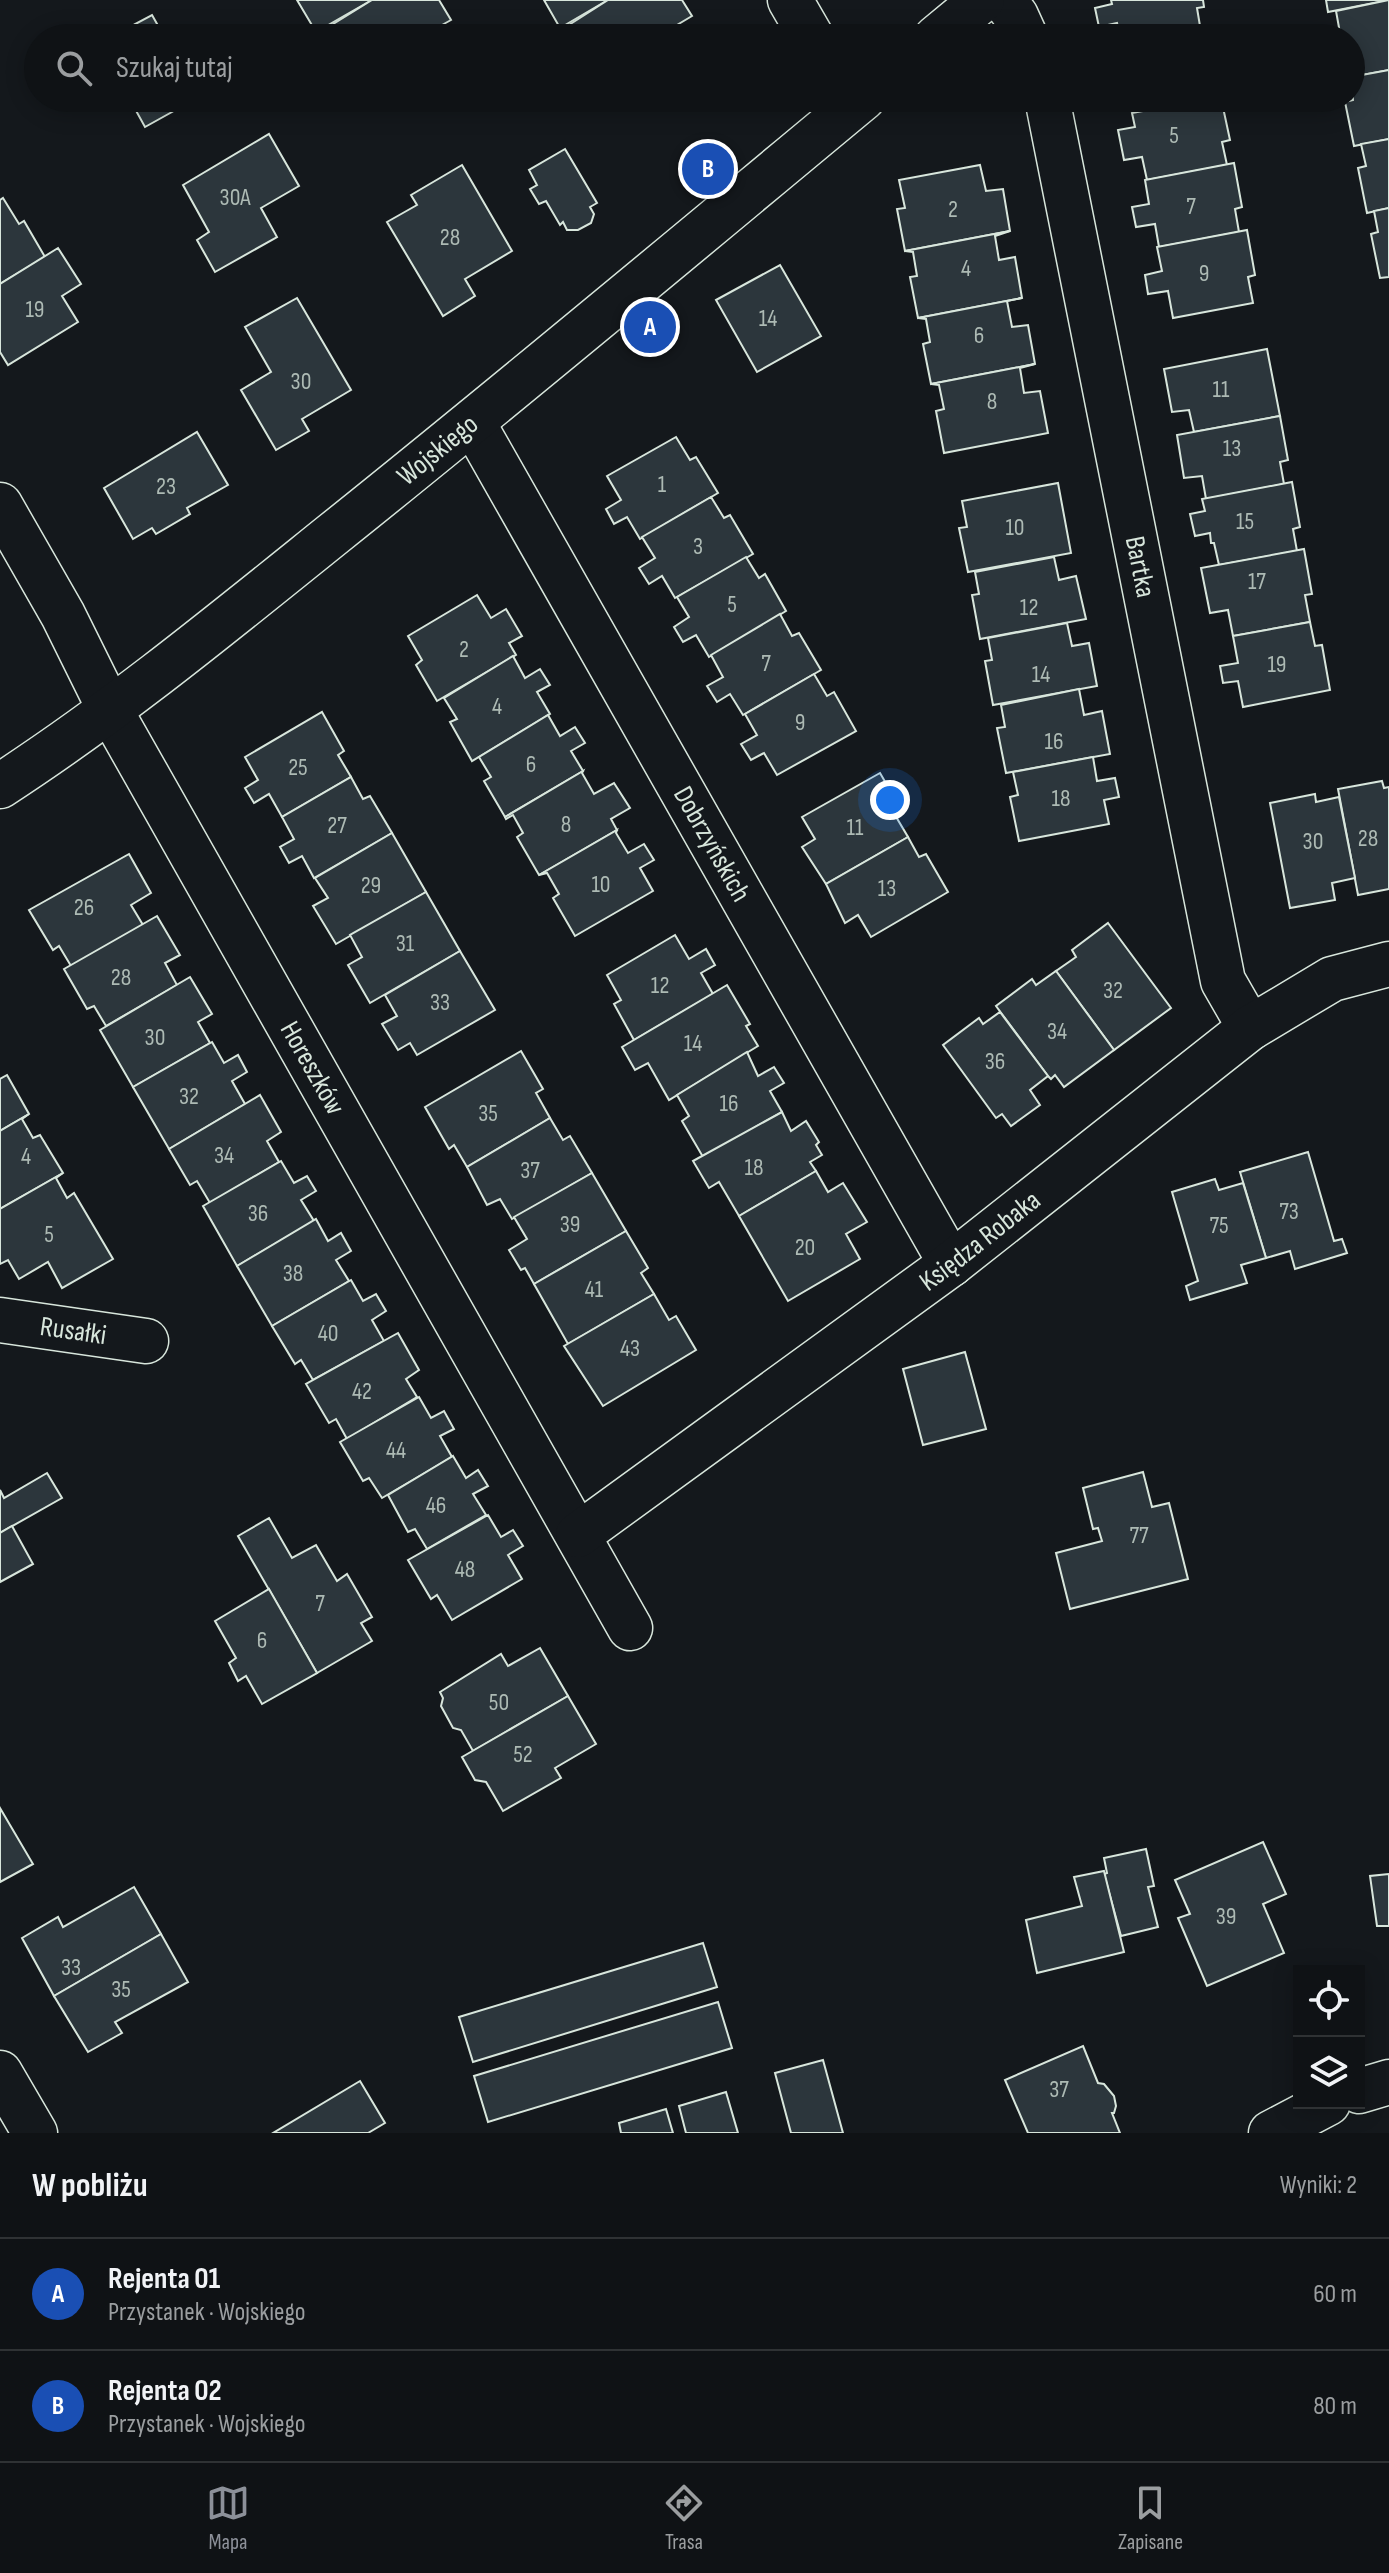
<!DOCTYPE html>
<html lang="pl">
<meta charset="utf-8">
<style>
body{margin:0;font-family:"Sofia Sans Condensed",sans-serif;background:#181b1e;color:#f1f3f6}
.controls{position:absolute;right:24px;bottom:24px;display:grid;overflow:hidden;border-radius:0px;box-shadow:0 4px 20px #0003}
.controls button{width:72px;height:72px;display:grid;place-items:center;padding:0;border:0;border-bottom:2px solid #2f3234;background:#0f1215;color:#f1f3f6;font:40px sans-serif}
.you{position:absolute;left:890px;top:800px;width:28px;height:28px;margin:-20px;border:6px solid #fff;border-radius:50%;background:#1a73e8;box-shadow:0 0 0 12px #1a73e833}
.badge{display:grid;place-items:center;width:52px;height:52px;border-radius:50%;background:#8c9099;color:#fff;font-size:26px;font-weight:700}
.pin{position:absolute;translate:-50% -50%;border:4px solid #fff;box-shadow:0 2px 8px #0006}
.list{margin:0;padding:0;list-style:none}
h2{display:flex;justify-content:space-between;align-items:center;height:104px;margin:0;padding:0 32px;font-size:34px}
h2 small{font-size:26px;font-weight:400;color:#9b9ea0}
.list li{display:grid;grid-template-columns:52px 1fr auto;gap:24px;align-items:center;box-sizing:border-box;height:112px;padding:0 32px;border-top:2px solid #2f3234}
.list b{display:block;font-size:30px;white-space:nowrap}
.list p{margin:0;font-size:26px;white-space:nowrap;color:#9b9ea0}
.list em{font-size:26px;font-style:normal;color:#9b9ea0}
.icon{flex:none;width:44px;height:44px;fill:none;stroke:currentColor;stroke-width:2;stroke-linecap:round;stroke-linejoin:round}
.map{position:relative;flex:none;width:1389px;height:2133px;overflow:hidden}
.search{position:absolute;background:#0f1215;box-shadow:0 4px 20px #0003;left:24px;right:24px;top:24px;height:88px;display:flex;align-items:center;gap:20px;box-sizing:border-box;padding:0 28px;border-radius:44px;color:#9b9ea0;font-size:30px}
.sheet{height:328px;background:#0f1215}
nav{display:flex;justify-content:space-around;align-items:center;box-sizing:border-box;height:112px;border-top:2px solid #2f3234;background:#0f1215;font-size:22px;color:#9b9ea0}
nav a{display:grid;justify-items:center;gap:4px}
nav .on{color:#8c9099}
.map>svg:first-child{display:block}
.building{fill:#2c363c;stroke:#d8e6dc;stroke-width:2}
.lines{fill:none;stroke-linecap:round;stroke-linejoin:round}
.minor-casing{stroke:#d8e6dc;stroke-width:47}
.minor{stroke:#14181c;stroke-width:44}
.labels{text-anchor:middle;dominant-baseline:central;stroke-width:6;stroke-linejoin:round;paint-order:stroke}
.number-label{font-size:24px;fill:#adbab4}
.street-label{font-size:28px;fill:#d8e6dc;stroke:#14181c}
</style>
<div class="map">
<svg width="1389" height="2133" viewBox="0 0 1389 2133">
<rect width="100%" height="100%" fill="#14181c"/>
<!-- building -->
<g class="building">
<path d="M297,0H372L316,32Z"/>
<path d="M372,0H439L451,20L433,30L438,38H330L325,29L317,34Z"/>
<path d="M544,0H608L560,28Z"/>
<path d="M608,0H682L692,16L655,38H577L569,25L561,30Z"/>
<path d="M1111,0H1203L1204,7L1197,8L1201,32L1169,38H1121L1117,23L1099,27L1095,8L1112,4Z"/>
<path d="M1326,0H1389L1328,12Z"/>
<path d="M1389,0V70L1351,77V38H1333V35L1340,33L1336,11Z"/>
<path d="M152,15L165,38H109Z"/>
<path d="M205,27L211,38H185Z"/>
<path d="M1209,30L1210,38H1169L1201,32Z"/>
<path d="M1389,70V139L1354,146L1345,102L1353,100L1351,77Z"/>
<path d="M129,98H197L145,127Z"/>
<path d="M1131,98H1214L1134,113Z"/>
<path d="M1214,98H1221L1230,140L1222,142L1227,165L1147,180L1142,157L1124,160L1118,130L1135,127L1132,113Z"/>
<path d="M269,134L299,186L261,208L277,237L215,272L197,240L209,232L183,185Z"/>
<path d="M1389,139V208L1367,213L1358,168L1366,166L1361,144Z"/>
<path d="M565,149L597,203L590,207L594,214L591,223L578,230H567L563,222L560,225L546,201L539,204L530,189L537,185L529,170Z"/>
<path d="M1234,163L1242,207L1235,209L1239,232L1159,247L1155,224L1136,227L1132,207L1149,204L1145,180Z"/>
<path d="M462,165L512,251L465,279L475,296L443,316L387,222L417,205L411,195Z"/>
<path d="M980,165L986,191L1003,189L1010,231L905,251L897,209L905,208L899,180Z"/>
<path d="M3,198L19,224L24,221L45,257L0,284V200Z"/>
<path d="M1389,208V277L1380,278L1371,234L1378,232L1374,211Z"/>
<path d="M1247,230L1255,275L1248,277L1253,303L1173,318L1168,291L1148,294L1145,275L1162,271L1157,247Z"/>
<path d="M1010,231L995,236L999,260L1015,257L1022,298L918,318L910,277L917,276L913,252L905,251Z"/>
<path d="M58,248L81,284L62,296L78,322L8,365L0,352V284Z"/>
<path d="M780,265L821,336L757,372L716,300Z"/>
<path d="M297,298L351,390L302,419L309,431L276,450L241,390L271,372L245,327Z"/>
<path d="M1022,298L1007,301L1012,327L1028,325L1035,364L931,384L923,344L930,342L926,319L918,318Z"/>
<path d="M1267,349L1280,416L1194,432L1189,410L1172,412L1164,369Z"/>
<path d="M1035,364L1020,368L1024,393L1040,391L1048,433L944,453L936,411L944,409L939,385L931,384Z"/>
<path d="M1280,416L1288,460L1280,462L1284,484L1206,499L1202,476L1184,478L1177,435Z"/>
<path d="M197,432L228,485L187,508L190,514L156,534L152,528L133,539L104,488Z"/>
<path d="M676,437L690,460L696,457L718,493L640,539L627,517L614,524L606,509L621,500L607,476Z"/>
<path d="M1292,482L1300,527L1293,529L1297,551L1219,565L1214,543H1211L1210,533L1195,536L1190,514L1205,511L1202,499Z"/>
<path d="M1058,483L1071,553L968,572L959,528L967,527L962,501Z"/>
<path d="M711,497L724,518L730,515L753,554L675,598L662,576L649,584L639,568L655,558L642,537Z"/>
<path d="M1304,549L1312,594L1305,595L1310,622L1233,636L1228,610L1210,613L1201,568Z"/>
<path d="M746,557L759,578L765,574L786,611L709,657L696,635L683,642L674,627L689,617L677,597Z"/>
<path d="M1054,557L1059,580L1076,576L1086,619L980,639L972,595L979,594L975,572Z"/>
<path d="M477,595L491,618L506,609L522,636L509,643L516,655L437,701L416,665L422,660L408,636Z"/>
<path d="M780,614L792,636L799,633L821,670L743,715L730,694L717,702L707,686L723,677L711,655Z"/>
<path d="M1310,622L1315,646L1322,645L1330,690L1243,707L1238,681L1223,683L1220,666L1238,663L1233,636Z"/>
<path d="M1067,623L1072,646L1089,643L1097,686L993,705L985,661L992,660L988,638Z"/>
<path d="M513,656L525,678L540,669L550,685L537,692L550,714L472,761L450,722L457,719L444,698Z"/>
<path d="M814,674L827,696L834,692L856,731L777,775L764,753L751,760L741,744L757,735L745,714Z"/>
<path d="M1079,689L1084,715L1102,711L1110,754L1006,773L997,728L1005,727L1001,705Z"/>
<path d="M322,712L344,751L338,755L351,777L282,817L269,794L254,803L245,788L258,780L245,757Z"/>
<path d="M548,715L560,736L575,727L585,743L571,751L583,771L505,817L484,781L491,777L479,757Z"/>
<path d="M1093,757L1097,781L1115,778L1119,797L1104,800L1109,824L1019,841L1010,797L1018,795L1013,772Z"/>
<path d="M583,771L582,773L594,794L614,783L630,808L611,819L617,830L539,875L517,837L523,833L513,815L506,819L505,817Z"/>
<path d="M880,773L902,811L895,815L908,837L826,884L802,847L815,839L802,817Z"/>
<path d="M351,777L363,799L370,796L392,833L314,878L302,856L289,863L280,847L294,839L282,817Z"/>
<path d="M1382,781L1384,788L1389,787V889L1358,895L1338,789Z"/>
<path d="M1315,794L1316,802L1339,797L1355,878L1332,883L1335,900L1290,908L1270,803Z"/>
<path d="M617,830L616,833L628,853L644,844L654,860L640,868L653,891L575,936L553,898L559,894L547,873L539,875Z"/>
<path d="M392,833L426,892L336,944L313,906L328,898L315,878Z"/>
<path d="M908,837L919,857L926,854L948,892L871,937L858,915L845,923L826,884Z"/>
<path d="M129,854L151,893L131,905L143,925L71,966L59,946L53,950L29,910Z"/>
<path d="M426,892L460,951L370,1003L348,965L362,957L350,935Z"/>
<path d="M157,916L180,955L165,963L177,985L106,1026L94,1006L87,1009L64,969Z"/>
<path d="M1108,923L1171,1008L1114,1050L1056,971L1076,957L1072,950Z"/>
<path d="M675,935L689,959L706,949L715,965L701,973L713,994L634,1040L614,1004L621,1000L607,975Z"/>
<path d="M460,951L495,1010L417,1055L410,1043L398,1050L382,1024L397,1016L385,995Z"/>
<path d="M1056,971L1114,1050L1064,1087L1055,1075L1051,1079L1048,1076L996,1006L1032,979L1036,985Z"/>
<path d="M190,977L212,1014L198,1022L210,1043L133,1087L100,1030Z"/>
<path d="M727,985L750,1024L746,1026L758,1046L669,1100L648,1063L635,1070L622,1047Z"/>
<path d="M1000,1012L1048,1076L1030,1090L1040,1105L1011,1126L1002,1114L996,1118L943,1045L979,1018L983,1024Z"/>
<path d="M212,1042L224,1063L238,1055L247,1072L232,1081L245,1104L169,1149L133,1087Z"/>
<path d="M521,1051L543,1089L536,1093L550,1118L467,1167L454,1145L449,1149L425,1107Z"/>
<path d="M747,1052L758,1076L774,1067L784,1083L770,1091L782,1112L703,1157L682,1121L689,1116L677,1095Z"/>
<path d="M7,1075L29,1114L0,1131V1079Z"/>
<path d="M260,1095L281,1132L267,1141L279,1162L210,1203L197,1181L190,1185L169,1149Z"/>
<path d="M782,1112L791,1131L806,1121L819,1142L816,1145L822,1155L810,1162L816,1171L739,1216L719,1182L709,1188L693,1161Z"/>
<path d="M29,1114L22,1119L33,1138L40,1135L63,1173L0,1209V1131Z"/>
<path d="M550,1118L563,1140L570,1136L592,1173L512,1219L500,1199L487,1205L467,1167Z"/>
<path d="M1308,1152L1334,1241L1342,1239L1347,1253L1295,1269L1290,1251L1266,1258L1240,1172Z"/>
<path d="M281,1161L294,1183L307,1176L316,1191L301,1200L314,1221L237,1266L203,1206Z"/>
<path d="M816,1171L828,1192L843,1183L867,1222L846,1234L860,1259L788,1301L739,1216Z"/>
<path d="M63,1173L56,1178L67,1198L74,1193L113,1259L62,1288L48,1262L19,1279L8,1260L0,1264V1209Z"/>
<path d="M592,1173L626,1231L534,1284L525,1268L521,1270L509,1250L527,1239L514,1217Z"/>
<path d="M1215,1179L1219,1190L1243,1183L1266,1258L1241,1265L1247,1283L1190,1300L1186,1286L1198,1281L1172,1192Z"/>
<path d="M316,1219L328,1241L341,1233L351,1251L336,1260L349,1281L272,1326L237,1266Z"/>
<path d="M626,1231L648,1268L641,1273L654,1294L568,1344L534,1284Z"/>
<path d="M351,1280L363,1301L376,1294L386,1311L372,1320L384,1341L313,1380L301,1360L295,1364L272,1326Z"/>
<path d="M654,1294L669,1320L676,1316L696,1350L603,1406L564,1346Z"/>
<path d="M398,1333L419,1370L406,1379L417,1397L347,1439L336,1419L329,1423L306,1384Z"/>
<path d="M965,1352L986,1429L923,1445L903,1369Z"/>
<path d="M419,1397L431,1418L444,1411L454,1429L440,1436L452,1457L382,1498L369,1478L363,1481L340,1442Z"/>
<path d="M453,1456L466,1478L478,1470L488,1486L473,1494L486,1515L427,1549L415,1529L408,1532L388,1495Z"/>
<path d="M1143,1472L1152,1507L1169,1503L1188,1579L1070,1609L1056,1553L1102,1541L1098,1528L1093,1529L1083,1488Z"/>
<path d="M47,1473L62,1498L0,1533V1490L4,1498Z"/>
<path d="M488,1515L501,1537L513,1530L523,1546L508,1555L522,1579L452,1620L437,1595L431,1599L408,1560Z"/>
<path d="M269,1518L292,1558L316,1545L337,1581L347,1574L372,1617L361,1623L372,1641L317,1673L238,1536Z"/>
<path d="M12,1526L33,1564L0,1582V1533Z"/>
<path d="M269,1589L317,1673L262,1704L246,1676L238,1681L229,1663L236,1658L215,1621Z"/>
<path d="M540,1648L568,1696L473,1751L461,1730L453,1728L441,1706L443,1698L440,1692L501,1654L508,1666Z"/>
<path d="M568,1696L596,1744L555,1768L561,1778L503,1811L486,1782L475,1780L462,1757Z"/>
<path d="M0,1808L33,1864L0,1882Z"/>
<path d="M1263,1842L1286,1894L1263,1904L1284,1953L1207,1986L1178,1918L1190,1914L1175,1880Z"/>
<path d="M1146,1849L1154,1886L1148,1887L1158,1927L1121,1936L1104,1874L1107,1873L1104,1858Z"/>
<path d="M1104,1871L1124,1952L1037,1973L1026,1920L1082,1906L1074,1877Z"/>
<path d="M1389,1874V1926H1377L1370,1876Z"/>
<path d="M134,1887L161,1934L54,1996L22,1938L58,1917L63,1927Z"/>
<path d="M161,1934L188,1982L115,2022L122,2033L88,2052L54,1996Z"/>
<path d="M703,1943L717,1987L473,2062L459,2017Z"/>
<path d="M718,2002L732,2048L488,2122L474,2076Z"/>
<path d="M1083,2046L1098,2083L1104,2084L1114,2096L1116,2106L1114,2113H1112L1120,2133H1028L1005,2080Z"/>
<path d="M823,2060L843,2133H791L775,2073Z"/>
<path d="M360,2081L385,2123L368,2133H273Z"/>
<path d="M726,2092L738,2133H686L679,2106Z"/>
<path d="M666,2109L673,2133H621L619,2123Z"/>
</g>
<g class="lines">
<!-- minor casing -->
<g class="minor-casing">
<g id="minor">
<path d="M790,0L812,38"/>
<path d="M1004,0L1016,16L1026,38"/>
<path d="M936,38L982,0"/>
<path id="s1" d="M1047,98L1223,981L1250,1028"/>
<path id="s2" d="M473,423L951,1264"/>
<path id="s3" d="M0,505L63,615L110,710L630,1628"/>
<path id="s4" d="M0,786C117,710 224,622 332,535C511,392 687,244 863,98"/>
<path id="s5" d="M0,1320L146,1341"/>
<path id="s6" d="M578,1535L951,1264L1250,1028L1332,979L1389,964"/>
<path d="M0,2073L35,2133"/>
<path d="M1359,2091L1389,2082"/>
<path d="M1271,2133L1328,2103"/>
</g>
</g>
<!-- minor -->
<use href="#minor" class="minor"/>
</g>
<g class="labels">
<!-- number labels -->
<g class="number-label">
<text x="1174" y="135">5</text>
<text x="235" y="197">30A</text>
<text x="1191" y="206">7</text>
<text x="953" y="209">2</text>
<text x="450" y="237">28</text>
<text x="966" y="268">4</text>
<text x="1204" y="273">9</text>
<text x="35" y="309">19</text>
<text x="768" y="318">14</text>
<text x="979" y="335">6</text>
<text x="301" y="381">30</text>
<text x="1221" y="389">11</text>
<text x="992" y="401">8</text>
<text x="1232" y="448">13</text>
<text x="662" y="484">1</text>
<text x="166" y="486">23</text>
<text x="1245" y="521">15</text>
<text x="1015" y="527">10</text>
<text x="698" y="546">3</text>
<text x="1257" y="581">17</text>
<text x="732" y="604">5</text>
<text x="1029" y="607">12</text>
<text x="464" y="649">2</text>
<text x="766" y="663">7</text>
<text x="1277" y="664">19</text>
<text x="1041" y="674">14</text>
<text x="497" y="706">4</text>
<text x="800" y="722">9</text>
<text x="1054" y="741">16</text>
<text x="531" y="764">6</text>
<text x="298" y="767">25</text>
<text x="1061" y="798">18</text>
<text x="566" y="824">8</text>
<text x="337" y="825">27</text>
<text x="855" y="827">11</text>
<text x="1368" y="838">28</text>
<text x="1313" y="841">30</text>
<text x="601" y="884">10</text>
<text x="371" y="885">29</text>
<text x="887" y="888">13</text>
<text x="84" y="907">26</text>
<text x="405" y="943">31</text>
<text x="121" y="977">28</text>
<text x="660" y="985">12</text>
<text x="1113" y="990">32</text>
<text x="440" y="1002">33</text>
<text x="1057" y="1031">34</text>
<text x="155" y="1037">30</text>
<text x="693" y="1043">14</text>
<text x="995" y="1061">36</text>
<text x="189" y="1096">32</text>
<text x="729" y="1103">16</text>
<text x="488" y="1113">35</text>
<text x="224" y="1155">34</text>
<text x="26" y="1156">4</text>
<text x="754" y="1167">18</text>
<text x="530" y="1170">37</text>
<text x="1289" y="1211">73</text>
<text x="258" y="1213">36</text>
<text x="570" y="1224">39</text>
<text x="1219" y="1225">75</text>
<text x="49" y="1234">5</text>
<text x="805" y="1247">20</text>
<text x="293" y="1273">38</text>
<text x="594" y="1289">41</text>
<text x="328" y="1333">40</text>
<text x="630" y="1348">43</text>
<text x="362" y="1391">42</text>
<text x="396" y="1450">44</text>
<text x="436" y="1505">46</text>
<text x="1139" y="1535">77</text>
<text x="465" y="1569">48</text>
<text x="320" y="1603">7</text>
<text x="262" y="1640">6</text>
<text x="499" y="1702">50</text>
<text x="523" y="1754">52</text>
<text x="1226" y="1916">39</text>
<text x="71" y="1967">33</text>
<text x="121" y="1989">35</text>
<text x="1059" y="2089">37</text>
</g>
<!-- street labels -->
<g class="street-label">
<text stroke="none"><textPath href="#s4" startOffset="552">Wojskiego</textPath></text>
<text stroke="none"><textPath href="#s1" startOffset="478">Bartka</textPath></text>
<text stroke="none"><textPath href="#s2" startOffset="484">Dobrzyńskich</textPath></text>
<text stroke="none"><textPath href="#s3" startOffset="644">Horeszków</textPath></text>
<text stroke="none"><textPath href="#s6" startOffset="498">Księdza Robaka</textPath></text>
<text stroke="none"><textPath href="#s5" startOffset="74">Rusałki</textPath></text>
</g>
</g>
</svg>
<div class="controls">
<button><svg class="icon" aria-label="locate" viewBox="0 0 24 24"><circle cx="12" cy="12" r="6"/><path d="M12 2v4M12 18v4M2 12h4M18 12h4"/></svg></button>
<button><svg class="icon" aria-label="layers" viewBox="0 0 24 24"><path d="M12 4l9 5-9 5-9-5zM3 14l9 5 9-5"/></svg></button>
</div>
<div class="you"></div>
<div class="pin badge" style="left:650px;top:327px;background:#1a4fb4">A</div>
<div class="pin badge" style="left:708px;top:169px;background:#1a4fb4">B</div>
<div class="search"><svg class="icon" aria-label="search" viewBox="0 0 24 24"><circle cx="10" cy="10" r="6"/><path d="M15 15l6 6"/></svg>Szukaj tutaj</div>
</div>
<section class="sheet">
<h2>W pobliżu<small>Wyniki: 2</small></h2>
<ul class="list">
<li><span class="badge" style="background:#1a4fb4">A</span><div><b>Rejenta 01</b><p>Przystanek · Wojskiego</p></div><em>60 m</em></li>
<li><span class="badge" style="background:#1a4fb4">B</span><div><b>Rejenta 02</b><p>Przystanek · Wojskiego</p></div><em>80 m</em></li>
</ul>
</section>
<nav>
<a class="on"><svg class="icon" aria-label="map" viewBox="0 0 24 24"><path d="M3 6l6-2 6 2 6-2v14l-6 2-6-2-6 2zM9 4v14M15 6v14"/></svg>Mapa</a>
<a><svg class="icon" aria-label="directions" viewBox="0 0 24 24"><path d="M12 3l9 9-9 9-9-9zM9 14v-3h6M13 9l2 2-2 2"/></svg>Trasa</a>
<a><svg class="icon" aria-label="saved" viewBox="0 0 24 24"><path d="M7 4h10v16l-5-4-5 4z"/></svg>Zapisane</a>
</nav>
